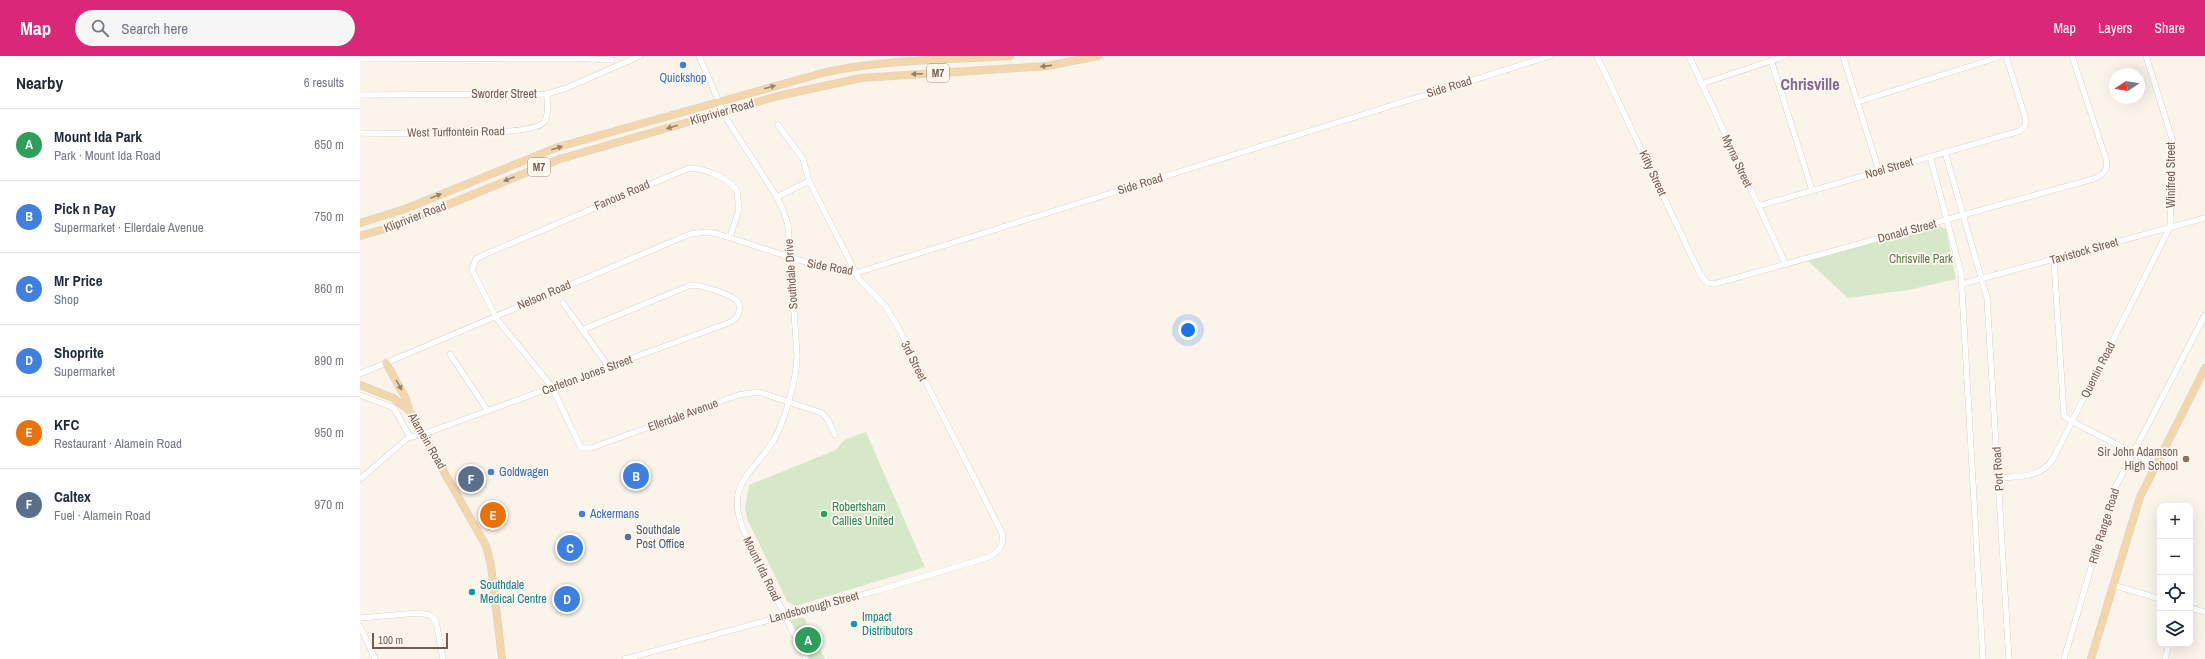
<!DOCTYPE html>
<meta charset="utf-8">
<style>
body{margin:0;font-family:"Archivo Narrow",sans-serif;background:#f6f6f7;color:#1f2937}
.controls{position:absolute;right:12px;bottom:12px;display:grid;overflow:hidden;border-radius:8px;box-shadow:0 4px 16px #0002}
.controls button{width:36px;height:36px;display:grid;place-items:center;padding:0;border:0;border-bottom:1px solid #e0e1e3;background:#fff;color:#1f2937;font:20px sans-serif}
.compass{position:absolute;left:1749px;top:12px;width:36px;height:36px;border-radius:50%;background:#fff;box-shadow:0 4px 16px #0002;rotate:258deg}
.scale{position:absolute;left:12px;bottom:10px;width:76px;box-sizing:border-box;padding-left:4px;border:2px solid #745c50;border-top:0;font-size:11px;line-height:14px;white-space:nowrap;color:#745c50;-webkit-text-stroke:3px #fef8f1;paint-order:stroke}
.you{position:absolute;left:828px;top:274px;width:14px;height:14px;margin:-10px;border:3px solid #fff;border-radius:50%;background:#1a73e8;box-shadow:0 0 0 6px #1a73e833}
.badge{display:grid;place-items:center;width:26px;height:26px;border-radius:50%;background:#db2777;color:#fff;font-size:13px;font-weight:700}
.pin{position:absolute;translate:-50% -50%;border:2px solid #fff;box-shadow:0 1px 4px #0006}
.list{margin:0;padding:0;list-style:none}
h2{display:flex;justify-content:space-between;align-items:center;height:52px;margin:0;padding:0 16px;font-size:17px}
h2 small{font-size:13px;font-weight:400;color:#747a83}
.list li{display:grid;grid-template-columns:26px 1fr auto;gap:12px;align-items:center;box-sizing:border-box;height:72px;padding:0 16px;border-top:1px solid #e0e1e3}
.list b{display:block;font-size:15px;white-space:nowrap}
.list p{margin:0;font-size:13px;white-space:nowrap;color:#747a83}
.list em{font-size:13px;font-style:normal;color:#747a83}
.icon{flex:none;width:22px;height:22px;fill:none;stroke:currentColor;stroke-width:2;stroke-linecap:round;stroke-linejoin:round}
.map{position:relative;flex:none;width:1845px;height:603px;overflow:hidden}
header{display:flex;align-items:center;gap:24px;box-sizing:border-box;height:56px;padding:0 20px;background:#db2777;color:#fff}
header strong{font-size:19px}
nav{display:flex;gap:22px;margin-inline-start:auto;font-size:14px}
.search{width:280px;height:36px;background:#f6f6f7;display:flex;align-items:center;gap:10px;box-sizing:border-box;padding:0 14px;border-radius:22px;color:#747a83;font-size:15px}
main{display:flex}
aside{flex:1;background:#fff}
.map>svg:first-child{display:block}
.green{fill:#d7e8ca}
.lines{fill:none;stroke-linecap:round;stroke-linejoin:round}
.minor-casing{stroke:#ccbcb1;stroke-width:6}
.major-casing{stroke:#d8d1ce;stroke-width:8}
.minor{stroke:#fff;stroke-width:5.5}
.major{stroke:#f3d6aa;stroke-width:7}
.oneway{fill:#9a816b}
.shop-dot{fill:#3f7fe0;stroke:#fef8f1;stroke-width:1.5}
.education-dot{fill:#8d6e63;stroke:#fef8f1;stroke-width:1.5}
.leisure-dot{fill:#2e9e5b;stroke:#fef8f1;stroke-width:1.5}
.service-dot{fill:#5c6f8a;stroke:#fef8f1;stroke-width:1.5}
.culture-dot{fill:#0f9aa8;stroke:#fef8f1;stroke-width:1.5}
.labels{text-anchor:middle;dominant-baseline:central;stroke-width:3.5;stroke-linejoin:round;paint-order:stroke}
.shield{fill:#fef8f1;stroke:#9d8b80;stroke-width:1}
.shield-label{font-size:11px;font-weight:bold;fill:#745c50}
.shop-label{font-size:12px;fill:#366cbe;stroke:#fef8f1;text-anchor:start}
.street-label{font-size:12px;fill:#745c50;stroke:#fef8f1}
.park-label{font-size:12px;fill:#577849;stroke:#fef8f1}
.education-label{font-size:12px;fill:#785e54;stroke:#fef8f1;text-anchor:end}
.leisure-label{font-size:12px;fill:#27864d;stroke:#fef8f1;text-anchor:start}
.service-label{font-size:12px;fill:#4e5e75;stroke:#fef8f1;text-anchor:start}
.culture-label{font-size:12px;fill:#0d838f;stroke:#fef8f1;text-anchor:start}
.district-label{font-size:16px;font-weight:bold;fill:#81678f;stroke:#fef8f1}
</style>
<header>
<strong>Map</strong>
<div class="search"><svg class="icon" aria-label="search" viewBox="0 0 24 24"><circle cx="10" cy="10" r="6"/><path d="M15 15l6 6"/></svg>Search here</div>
<nav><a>Map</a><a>Layers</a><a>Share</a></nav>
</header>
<main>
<aside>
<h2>Nearby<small>6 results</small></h2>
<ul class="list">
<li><span class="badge" style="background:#2e9e5b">A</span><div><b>Mount Ida Park</b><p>Park · Mount Ida Road</p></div><em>650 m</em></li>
<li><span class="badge" style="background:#3f7fe0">B</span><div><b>Pick n Pay</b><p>Supermarket · Ellerdale Avenue</p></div><em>750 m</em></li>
<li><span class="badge" style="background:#3f7fe0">C</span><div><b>Mr Price</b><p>Shop</p></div><em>860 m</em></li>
<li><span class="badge" style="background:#3f7fe0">D</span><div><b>Shoprite</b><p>Supermarket</p></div><em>890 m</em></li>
<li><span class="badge" style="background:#e8710a">E</span><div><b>KFC</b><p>Restaurant · Alamein Road</p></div><em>950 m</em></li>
<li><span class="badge" style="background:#5c6f8a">F</span><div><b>Caltex</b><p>Fuel · Alamein Road</p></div><em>970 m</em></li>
</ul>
</aside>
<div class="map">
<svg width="1845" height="603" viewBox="0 0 1845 603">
<rect width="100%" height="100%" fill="#fbf4eb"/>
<!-- green -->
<g class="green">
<path d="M1577,169L1586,173L1596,223L1548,234L1488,242L1448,205Z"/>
<path d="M506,376L565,511L435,550L427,545L387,463L385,452L389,429L476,394L484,384Z"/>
<path d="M444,561L465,603H450L431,564Z"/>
</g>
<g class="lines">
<!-- minor casing -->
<g class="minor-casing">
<g id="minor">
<path d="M339,0L366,62L417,141L423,154L428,169L437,299C437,322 425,364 414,384C393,418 365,426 383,473L446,603"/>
<path d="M1237,0L1340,218L1347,227L1354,228L1733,123C1743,119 1749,114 1746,103L1712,0"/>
<path d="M1329,0L1426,209"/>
<path d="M1483,0L1519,115"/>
<path d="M0,3L215,2L252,4"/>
<path d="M1411,4L1452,134"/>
<path d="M1341,28L1426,0"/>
<path d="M0,39L187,38L204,33L280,0"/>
<path d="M1498,46L1642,0"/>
<path d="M0,77C29,77 167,82 183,67C190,61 187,46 187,38"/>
<path d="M1585,96L1627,242L1649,603"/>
<path d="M1570,100L1601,217L1623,603"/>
<path d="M417,141L449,125L443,103L418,69"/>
<path d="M1398,150L1660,75L1665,70L1666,64L1646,0"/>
<path d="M370,181L379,154L377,135C369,122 344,112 329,112L126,198L116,203L112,214L137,263L192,331L221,392H231L378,339L399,336L462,357L468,364L475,379"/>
<path d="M1694,204L1704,360L1711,365L1795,408"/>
<path d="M1602,228L1845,162"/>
<path d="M203,247L249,311"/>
<path d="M90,298L128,355"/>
<path d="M0,318L330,178L346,176L358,178L464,212L496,217L1190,0"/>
<path d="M0,339L34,352L50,381"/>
<path d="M1638,422C1660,420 1680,423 1693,403L1810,171L1813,86L1786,0"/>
<path d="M0,423L48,382L64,378L371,266L377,261C379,256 381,251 378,246C372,238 340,229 331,229L222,274"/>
<path d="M1753,529L1800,543"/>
<path d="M1830,552L1845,556"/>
<path d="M0,562L58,557L70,559L76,565L83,603"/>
<path d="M0,570L15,603"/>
<path d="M265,603L516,535L626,502C639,497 646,488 641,475L538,271L526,251L499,223L449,125"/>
<path d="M1704,603L1754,434L1845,259"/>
<path d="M1805,603L1809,588"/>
</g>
</g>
<!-- major casing -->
<g class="major-casing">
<g id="major">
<path d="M0,167L45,153L198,91L466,16C526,3 589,4 650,0"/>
<path d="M0,180L38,169L200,103L418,40L501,22L687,10L738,0"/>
<path d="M26,307L46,343L49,354"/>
<path d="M0,329L33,342L49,354L126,490L131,509L142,603"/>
<path d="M1731,603L1780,441L1845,312"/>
</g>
</g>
<!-- minor -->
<use href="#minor" class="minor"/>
<!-- major -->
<use href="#major" class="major"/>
</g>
<!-- one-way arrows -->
<defs><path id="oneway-solid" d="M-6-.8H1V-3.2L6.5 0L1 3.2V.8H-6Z"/></defs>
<g class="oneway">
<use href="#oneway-solid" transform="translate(686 10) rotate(174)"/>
<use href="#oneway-solid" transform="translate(557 18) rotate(177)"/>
<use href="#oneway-solid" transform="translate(410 31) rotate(-16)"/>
<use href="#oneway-solid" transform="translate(312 71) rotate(163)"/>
<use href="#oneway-solid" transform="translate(197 92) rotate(-18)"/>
<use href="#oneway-solid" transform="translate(149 123) rotate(158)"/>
<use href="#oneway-solid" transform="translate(76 140) rotate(-22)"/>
<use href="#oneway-solid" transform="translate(39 329) rotate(60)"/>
</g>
<!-- markers -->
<g class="shop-dot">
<circle cx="323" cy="9" r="4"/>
<circle cx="131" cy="416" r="4"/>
<circle cx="222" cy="458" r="4"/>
</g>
<circle class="education-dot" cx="1826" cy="403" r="4"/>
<circle class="leisure-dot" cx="464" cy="458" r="4"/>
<circle class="service-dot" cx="268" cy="481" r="4"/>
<g class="culture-dot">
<circle cx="112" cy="536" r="4"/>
<circle cx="494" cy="568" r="4"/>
</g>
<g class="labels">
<!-- shield labels -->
<g class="shield">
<rect x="567" y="8" width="22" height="18" rx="3"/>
<rect x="168" y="102" width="22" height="18" rx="3"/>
</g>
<g class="shield-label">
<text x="578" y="17">M7</text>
<text x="179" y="111">M7</text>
</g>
<!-- shop labels -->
<g class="shop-label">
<text x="323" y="22" text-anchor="middle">Quickshop</text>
<text x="139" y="416">Goldwagen</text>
<text x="230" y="458">Ackermans</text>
</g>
<!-- street labels -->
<g class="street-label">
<text transform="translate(1089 31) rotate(-17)">Side Road</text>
<text x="144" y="38">Sworder Street</text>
<text transform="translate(362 56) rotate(-16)">Kliprivier Road</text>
<text transform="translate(96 76) rotate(-1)">West Turffontein Road</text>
<text transform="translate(1377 105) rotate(65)">Myrna Street</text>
<text transform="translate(1529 112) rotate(-16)">Noel Street</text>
<text transform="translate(1293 117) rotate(65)">Kitty Street</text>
<text transform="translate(1811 119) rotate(-90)">Winifred Street</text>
<text transform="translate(780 128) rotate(-17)">Side Road</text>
<text transform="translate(262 139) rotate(-23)">Fanous Road</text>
<text transform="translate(55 161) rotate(-21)">Kliprivier Road</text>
<text transform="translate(1547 175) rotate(-15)">Donald Street</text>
<text transform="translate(1724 195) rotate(-16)">Tavistock Street</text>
<text transform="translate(470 211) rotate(10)">Side Road</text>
<text transform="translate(431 218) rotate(-94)">Southdale Drive</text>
<text transform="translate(184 239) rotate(-23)">Nelson Road</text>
<text transform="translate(554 305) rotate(63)">3rd Street</text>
<text transform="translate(1738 314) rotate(-63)">Quentin Road</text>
<text transform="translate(227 319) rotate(-20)">Carleton Jones Street</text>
<text transform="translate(323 359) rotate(-20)">Ellerdale Avenue</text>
<text transform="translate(67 385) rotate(60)">Alamein Road</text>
<text transform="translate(1638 413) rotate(-94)">Port Road</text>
<text transform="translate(1744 470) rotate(-73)">Rifle Range Road</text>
<text transform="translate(402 513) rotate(64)">Mount Ida Road</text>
<text transform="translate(454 551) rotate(-15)">Landsborough Street</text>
</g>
<!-- park labels -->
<g class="park-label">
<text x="1561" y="203">Chrisville Park</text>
</g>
<!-- education labels -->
<g class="education-label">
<text x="1818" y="396">Sir John Adamson<tspan x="1818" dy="14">High School</tspan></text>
</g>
<!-- leisure labels -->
<g class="leisure-label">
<text x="472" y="451">Robertsham<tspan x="472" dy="14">Callies United</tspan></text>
</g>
<!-- service labels -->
<g class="service-label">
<text x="276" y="474">Southdale<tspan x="276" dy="14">Post Office</tspan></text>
</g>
<!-- culture labels -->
<g class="culture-label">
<text x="120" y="529">Southdale<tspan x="120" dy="14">Medical Centre</tspan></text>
<text x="502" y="561">Impact<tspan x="502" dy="14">Distributors</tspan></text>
</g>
<!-- district labels -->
<g class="district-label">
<text x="1450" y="28">Chrisville</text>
</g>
</g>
</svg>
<div class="controls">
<button>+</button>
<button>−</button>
<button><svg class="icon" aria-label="locate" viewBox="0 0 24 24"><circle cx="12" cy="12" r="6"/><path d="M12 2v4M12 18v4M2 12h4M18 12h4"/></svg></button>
<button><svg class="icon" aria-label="layers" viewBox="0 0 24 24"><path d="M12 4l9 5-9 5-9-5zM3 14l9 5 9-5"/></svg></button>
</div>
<svg class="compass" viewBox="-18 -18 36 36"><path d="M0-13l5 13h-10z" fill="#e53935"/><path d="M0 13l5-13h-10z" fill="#747a83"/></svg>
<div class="scale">100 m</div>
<div class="you"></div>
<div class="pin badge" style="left:448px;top:584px;background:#2e9e5b">A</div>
<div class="pin badge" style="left:276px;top:420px;background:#3f7fe0">B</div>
<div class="pin badge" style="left:210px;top:492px;background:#3f7fe0">C</div>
<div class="pin badge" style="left:207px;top:543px;background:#3f7fe0">D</div>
<div class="pin badge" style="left:133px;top:459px;background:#e8710a">E</div>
<div class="pin badge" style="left:111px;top:423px;background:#5c6f8a">F</div>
</div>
</main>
